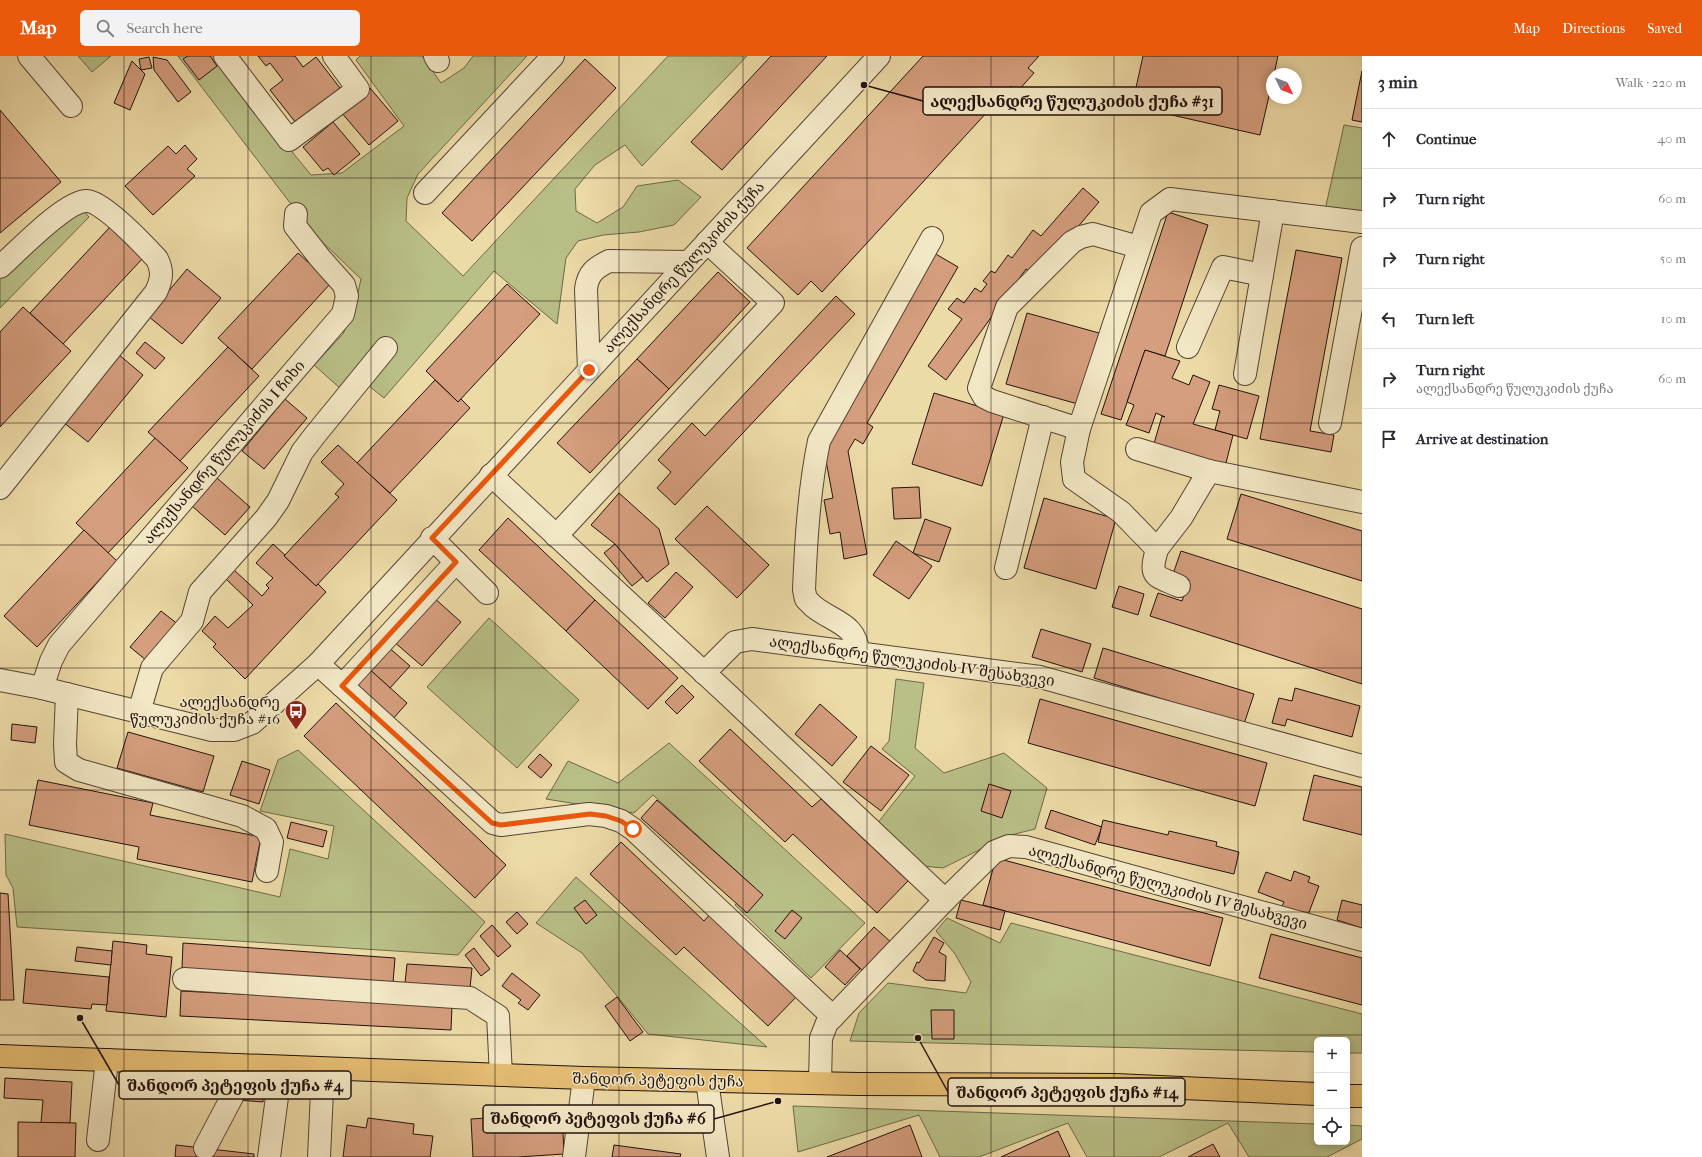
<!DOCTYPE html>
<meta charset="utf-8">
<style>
body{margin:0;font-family:"IM FELL French Canon","Noto Serif Georgian",serif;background:#f2f2f3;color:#2b2b33}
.controls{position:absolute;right:12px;bottom:12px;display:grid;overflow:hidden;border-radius:6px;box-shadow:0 2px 10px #0003}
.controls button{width:36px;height:36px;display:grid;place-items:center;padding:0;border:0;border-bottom:1px solid #e1e1e2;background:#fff;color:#2b2b33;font:20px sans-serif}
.compass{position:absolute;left:1266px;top:12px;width:36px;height:36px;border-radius:50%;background:#fff;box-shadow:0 2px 10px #0003;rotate:133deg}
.stop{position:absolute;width:12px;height:12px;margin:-9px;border:3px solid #ea580c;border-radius:50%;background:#fff}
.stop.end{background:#ea580c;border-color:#fff;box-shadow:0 1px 4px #0008}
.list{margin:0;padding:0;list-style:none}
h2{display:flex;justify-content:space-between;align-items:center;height:52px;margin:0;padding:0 16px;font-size:17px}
h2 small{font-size:13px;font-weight:400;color:#7c7c81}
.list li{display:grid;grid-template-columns:26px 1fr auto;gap:12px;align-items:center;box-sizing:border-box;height:60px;padding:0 16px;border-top:1px solid #e1e1e2}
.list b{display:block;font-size:15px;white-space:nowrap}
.list p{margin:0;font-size:13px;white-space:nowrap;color:#7c7c81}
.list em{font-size:13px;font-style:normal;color:#7c7c81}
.icon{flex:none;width:22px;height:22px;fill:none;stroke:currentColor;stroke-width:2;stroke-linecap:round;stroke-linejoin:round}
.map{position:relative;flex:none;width:1362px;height:1101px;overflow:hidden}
header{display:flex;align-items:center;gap:24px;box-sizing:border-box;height:56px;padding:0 20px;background:#ea580c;color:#fff}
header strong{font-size:19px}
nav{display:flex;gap:22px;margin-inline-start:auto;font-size:14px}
.search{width:280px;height:36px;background:#f2f2f3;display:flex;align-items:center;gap:10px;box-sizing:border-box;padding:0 14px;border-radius:6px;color:#7c7c81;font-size:15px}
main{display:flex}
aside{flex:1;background:#fff}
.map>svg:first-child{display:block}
.green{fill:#b9c087;stroke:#6e694a}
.building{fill:#d59e7e;stroke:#22120d}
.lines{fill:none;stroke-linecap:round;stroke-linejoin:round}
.minor-casing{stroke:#554434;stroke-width:24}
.major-casing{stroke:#22120d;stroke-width:24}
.minor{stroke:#f3e8c6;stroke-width:22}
.major{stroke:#e6be74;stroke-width:22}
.route{stroke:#ea580c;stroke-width:5}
.grid{fill:none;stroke:#22120d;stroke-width:1;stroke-opacity:0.55}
.labels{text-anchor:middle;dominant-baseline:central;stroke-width:3;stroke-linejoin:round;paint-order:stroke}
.street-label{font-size:15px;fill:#22120d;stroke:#f3e8c6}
.poi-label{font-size:15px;fill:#22120d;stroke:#f3e8c6;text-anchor:end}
.leader{fill:none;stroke:#22120d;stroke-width:1.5}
.callout-dot{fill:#22120d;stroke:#f3e8c6;stroke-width:1.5}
.callout{fill:#f3e8c6;stroke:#22120d;stroke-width:1.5}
.callout-label{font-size:16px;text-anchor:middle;font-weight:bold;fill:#22120d}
</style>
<header>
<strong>Map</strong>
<div class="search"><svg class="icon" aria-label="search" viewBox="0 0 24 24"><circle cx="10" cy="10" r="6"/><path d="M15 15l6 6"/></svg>Search here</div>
<nav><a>Map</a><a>Directions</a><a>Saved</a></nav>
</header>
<main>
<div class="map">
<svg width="1362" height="1101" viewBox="0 0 1362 1101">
<rect width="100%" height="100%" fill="#eddba7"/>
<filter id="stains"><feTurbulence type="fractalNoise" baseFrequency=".005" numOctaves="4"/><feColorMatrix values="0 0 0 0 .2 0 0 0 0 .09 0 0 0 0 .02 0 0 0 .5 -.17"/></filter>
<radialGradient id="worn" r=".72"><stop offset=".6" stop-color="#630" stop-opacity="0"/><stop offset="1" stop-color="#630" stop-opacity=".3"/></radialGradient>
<!-- green -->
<g class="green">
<path d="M78,0H111L92,16Z"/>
<path d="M178,0H214L311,119L342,117L404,70L356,4L360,0H422L441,27L464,12L473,0H527L418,118L407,142L406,165L463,220L668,0H747L642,110L625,89L595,109L575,133L576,155L597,167L623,151L637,130L678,124L701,141L674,169L639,176L603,179L578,185L566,202L557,268L494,215L384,342L354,318L342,334L314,309L343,278L354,254L361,223L313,177Z"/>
<path d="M1344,69L1362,72V156L1325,154Z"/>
<path d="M84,155L89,161L0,252V221L64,164Z"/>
<path d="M489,562L579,644L517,712L427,631Z"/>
<path d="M896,623L924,627L915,692L944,717L1004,697L1047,732L1035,773L1007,780L943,812L923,810L876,769L915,720L882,693L889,685Z"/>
<path d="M669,687L865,867L811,922L735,849L753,830L653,739L634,757L546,743L568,705L618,727Z"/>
<path d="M298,694L485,866L458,899L17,871L13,832L6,819L5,778L280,841L290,793L328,803L334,770L260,755L278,704Z"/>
<path d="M576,821L767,991L648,978L582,897L536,867Z"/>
<path d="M947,862L1000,887L1011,867L1362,958V997H1347V984H1317V996L850,985L859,957L888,927L966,937L971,926L955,898L936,875Z"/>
<path d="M793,1050L1317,1068V1086H1347V1069L1362,1070V1083L1327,1101H1249L1228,1067L1159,1101H1087L1068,1067L979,1101H940L919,1059L798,1096Z"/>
</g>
<!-- building -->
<g class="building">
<path d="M188,0H210L217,10L199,24L183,3Z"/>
<path d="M258,0H295L303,11L316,1L340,32L296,67L270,34L283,24L270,7L266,10Z"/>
<path d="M771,0H827L722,114L691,86Z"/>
<path d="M923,0H1039L1028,12L1034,17L1017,36L1011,30L822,236L811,225L798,239L747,192Z"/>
<path d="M1143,0H1278L1274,18H1272V27L1260,79L1132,50Z"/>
<path d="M149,1L152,12L141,14L139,3Z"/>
<path d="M153,1L167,4L191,36L178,46L154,14Z"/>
<path d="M585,3L616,32L472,185L442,157Z"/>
<path d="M132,5L145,18L130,54L114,47Z"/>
<path d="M1362,15V66L1352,64Z"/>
<path d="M370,32L398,65L369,89L341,56Z"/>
<path d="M0,54L61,126L0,177Z"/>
<path d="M333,66L360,98L334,119L328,112L323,115L303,91Z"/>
<path d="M185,89L197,103L187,113L195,120L153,159L125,130L168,90L176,98Z"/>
<path d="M1083,132L1099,146L1042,213L1032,217L1026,213L946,324L928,310L962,263L948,253L957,242L964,247L975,232L981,236L987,228L983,225L991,215L995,217L1008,199L1012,202L1033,174L1041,180Z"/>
<path d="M1168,156L1208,169L1165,300L1145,294L1121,364L1101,358Z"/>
<path d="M110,171L143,202L63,288L30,257Z"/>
<path d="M1296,194L1342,202L1310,375L1334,379L1331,396L1260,383Z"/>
<path d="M298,197L331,227L252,313L218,282Z"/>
<path d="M934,197L958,211L867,367L873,371L863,388L855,383L848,395L867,498L844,503L840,476L830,478L824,444L833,442L824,394Z"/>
<path d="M187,213L221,242L182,288L148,260Z"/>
<path d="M718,216L750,246L669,333L637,303Z"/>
<path d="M507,228L540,258L458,346L426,315Z"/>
<path d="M836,240L855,258L675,449L657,432L671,416L658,404L692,367L705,380Z"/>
<path d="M23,251L71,295L0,371V276Z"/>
<path d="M1027,257L1099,277L1078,348L1006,328Z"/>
<path d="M145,286L165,302L155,313L136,297Z"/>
<path d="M228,291L259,320L180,405L148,376Z"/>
<path d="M1145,294L1180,305L1172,322L1189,329L1193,319L1210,326L1193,368L1233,379L1225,411L1153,391L1162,360L1165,361L1156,357L1149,377L1126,369L1134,349L1127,346Z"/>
<path d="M118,298L143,319L88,386L63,366Z"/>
<path d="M637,303L669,333L590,417L557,387Z"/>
<path d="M435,324L458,346L461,343L470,352L390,437L357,407Z"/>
<path d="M1219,329L1259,340L1247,383L1215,374L1220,355L1212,353Z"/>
<path d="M934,337L1004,358L982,430L912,408Z"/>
<path d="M285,343L307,362L264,413L242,395Z"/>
<path d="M155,382L188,412L108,497L76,467Z"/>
<path d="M338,389L397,444L316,530L284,500L339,441L335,438L344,428L321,406Z"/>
<path d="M217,422L250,451L225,479L192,450Z"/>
<path d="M919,431L921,462L894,463L892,432Z"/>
<path d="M619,437L659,473L669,508L647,526L615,488L591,469Z"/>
<path d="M1241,438L1362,475V525L1227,483Z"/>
<path d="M1044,442L1116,463L1096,533L1024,512Z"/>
<path d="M707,450L769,509L737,542L675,483Z"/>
<path d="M508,462L595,544L566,575L479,494Z"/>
<path d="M925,463L951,472L939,506L913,497Z"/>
<path d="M84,474L117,505L37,591L4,560Z"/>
<path d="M896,485L932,510L909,543L873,519Z"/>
<path d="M273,488L285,499L284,500L316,530L318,528L326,536L245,623L213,591L216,588L202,575L215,560L228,572L253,549L225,522L233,513L262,540L269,532L266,529L273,522L256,507Z"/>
<path d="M615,488L643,521L632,530L604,497Z"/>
<path d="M1181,495L1362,553V628L1150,560L1158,537L1182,545L1189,524L1173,518Z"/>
<path d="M676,516L693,531L665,562L648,547Z"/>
<path d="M1119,530L1144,538L1138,559L1112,551Z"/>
<path d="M432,540L461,566L422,610L393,585Z"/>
<path d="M595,544L678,622L648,653L566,575Z"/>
<path d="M161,555L184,573L152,609L130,591Z"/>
<path d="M1041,573L1091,588L1082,616L1032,601Z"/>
<path d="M386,589L410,610L390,632L367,611Z"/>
<path d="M1103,592L1254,638L1244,668L1094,622Z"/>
<path d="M367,611L407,647L392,664L352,628Z"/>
<path d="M682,629L694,641L677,658L665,646Z"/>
<path d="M1295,632L1360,650L1352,681L1287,663L1285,670L1272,667L1279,642L1292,645Z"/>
<path d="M1040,643L1267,707L1255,750L1028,687Z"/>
<path d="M336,647L506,809L475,842L304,680Z"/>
<path d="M820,648L857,681L832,710L795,678Z"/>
<path d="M12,668L37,671L35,687L11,684Z"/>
<path d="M730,673L812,751L821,743L908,825L877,857L793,778L785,786L699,705Z"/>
<path d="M128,676L214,700L203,736L117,712Z"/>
<path d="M871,690L909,719L881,755L843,726Z"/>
<path d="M540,698L552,709L541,722L528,711Z"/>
<path d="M242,705L270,714L259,748L230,739Z"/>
<path d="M1314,719L1362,731V779L1303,764Z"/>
<path d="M38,724L153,747L150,759L261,781L252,826L137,803L139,791L29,769Z"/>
<path d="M989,728L1011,735L1002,762L981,755Z"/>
<path d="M657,744L763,839L747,857L641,762Z"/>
<path d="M1051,754L1102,771L1095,789L1045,772Z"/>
<path d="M1103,764L1168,779L1169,775L1217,786L1216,790L1239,796L1234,818L1098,786Z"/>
<path d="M291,766L327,775L323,791L287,782Z"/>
<path d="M621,786L704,865L712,856L799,938L768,970L684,891L676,899L590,818Z"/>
<path d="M996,802L1223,862L1210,910L983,849Z"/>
<path d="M1294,815L1310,821L1308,826L1319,830L1308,859L1282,850L1284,846L1258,836L1266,816L1291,825Z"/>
<path d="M0,837L8,838L14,944H0Z"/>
<path d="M585,844L597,859L586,868L574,852Z"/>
<path d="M961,844L1005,855L1000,874L956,862Z"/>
<path d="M1342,844L1362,849V872L1337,864Z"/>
<path d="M792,854L802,862L785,883L775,875Z"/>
<path d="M517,856L528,868L517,878L506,866Z"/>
<path d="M492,869L511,890L498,901L480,880Z"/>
<path d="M874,871L892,887L865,917L847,900Z"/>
<path d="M1271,878L1362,902V949L1259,922Z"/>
<path d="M934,881L944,887L939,896L946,900L945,925L926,924L913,915L917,906L919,907Z"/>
<path d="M113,885L147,889L146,898L172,901L166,961L106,955Z"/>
<path d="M183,887L395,902L393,927L182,912Z"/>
<path d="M77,891L112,895L111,909L75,905Z"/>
<path d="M474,892L490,913L481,920L465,899Z"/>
<path d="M840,894L860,913L845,929L825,911Z"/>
<path d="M407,908L472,912L470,932L405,927Z"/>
<path d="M26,913L109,921L107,949L92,948L91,953L23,947Z"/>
<path d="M512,917L540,939L528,954L518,947L521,944L502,930Z"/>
<path d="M181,935L452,949L451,974L180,960Z"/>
<path d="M617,941L643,976L630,985L605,950Z"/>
<path d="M931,954H954V983H932Z"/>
<path d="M5,1022L72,1026L70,1067H41L43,1044L4,1042Z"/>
<path d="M238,1034L263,1036V1046L237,1044Z"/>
<path d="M562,1057L564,1098L518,1101H473L471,1063Z"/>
<path d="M368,1062L414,1068L413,1078L433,1080L430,1101H343L347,1069L366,1072Z"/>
<path d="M18,1066L76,1067L75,1101H18Z"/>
<path d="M910,1069L922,1101H827Z"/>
<path d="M1058,1075L1070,1101H1001Z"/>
<path d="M1213,1088L1220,1101H1188Z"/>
<path d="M176,1089L254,1098V1101H175Z"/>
<path d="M614,1089L681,1098L680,1101H612Z"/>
</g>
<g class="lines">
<!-- minor casing -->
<g class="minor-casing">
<g id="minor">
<path d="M29,0L71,50"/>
<path d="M225,0L289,84L358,33L334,0"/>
<path d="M435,0L438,5"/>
<path d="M425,137L553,0"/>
<path d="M1362,166L1170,143L1151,157L1079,373L1072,406L1074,423L1121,456L1157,493L1181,462L1209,415L1362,446"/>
<path d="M0,211C16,197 66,144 87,145C103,145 145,190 157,203C163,215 162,223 156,236L0,432"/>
<path d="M1188,291L1223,211L1262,219"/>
<path d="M589,314L586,233C588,217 595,212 609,205L688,206"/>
<path d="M1245,318L1273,155"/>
<path d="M1330,367L1362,192"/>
<path d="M1079,373L992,345L984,341L979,332L1007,251L1072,186L1081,181L1093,178L1139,191"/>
<path d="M1137,393L1209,415"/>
<path d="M491,419L726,637L945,844L827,967L821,982L820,1027"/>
<path d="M556,480L773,247L707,186"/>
<path d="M432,482L487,537"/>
<path d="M1157,493C1149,522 1154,519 1179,530"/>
<path d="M1006,512L1043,361"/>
<path d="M858,597C857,567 832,566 813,550C811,548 808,545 806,543C805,541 805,537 804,534C806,484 809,434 819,385L932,182"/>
<path d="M318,608L493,767L501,769L589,758L606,760L621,765L633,773L833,961"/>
<path d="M704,617L735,586L752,583L1040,621L1362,710"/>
<path d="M0,624L42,632L212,674H234L252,667L318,608L879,0"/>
<path d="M342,630L456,506"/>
<path d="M42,632L51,605L59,589L343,258L347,240L344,229L320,202L295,170L296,158"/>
<path d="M67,638L65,688L66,706L79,714L242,760L266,773L272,786L267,815"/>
<path d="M139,656L152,612L192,565L200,536L266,462L278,445L302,396L315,379L386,292"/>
<path d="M945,844L994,796L1009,790L1026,791L1362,884"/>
<path d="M184,923L470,942L498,960L501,1019"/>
<path d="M707,1025L718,1101"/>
<path d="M98,1084L107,1004"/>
<path d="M205,1092L232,1041L239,1009"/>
<path d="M269,1101L281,1011"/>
<path d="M319,1101L323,1013"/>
<path d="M574,1101L584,1022"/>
</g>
</g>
<!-- major casing -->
<g class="major-casing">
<g id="major">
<path d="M0,1000L584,1022L858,1028L1115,1029L1317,1038"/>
<path d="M1347,1040H1362"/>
</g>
</g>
<!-- minor -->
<use href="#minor" class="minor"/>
<!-- major -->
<use href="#major" class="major"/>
</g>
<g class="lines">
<!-- route -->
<path class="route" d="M589,314L432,482L456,506L342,630L492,767L501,769L590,758L606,760L621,765L633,773"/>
</g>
<!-- grid -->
<path class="grid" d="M124,0V1101M248,0V1101M371,0V1101M495,0V1101M619,0V1101M743,0V1101M867,0V1101M991,0V1101M1114,0V1101M1238,0V1101M0,122H1362M0,245H1362M0,367H1362M0,489H1362M0,612H1362M0,734H1362M0,856H1362M0,979H1362"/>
<!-- icons -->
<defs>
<g id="bus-pin" transform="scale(1.15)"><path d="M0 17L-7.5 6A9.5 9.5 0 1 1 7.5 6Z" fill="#8f2418" stroke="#f3e8c6"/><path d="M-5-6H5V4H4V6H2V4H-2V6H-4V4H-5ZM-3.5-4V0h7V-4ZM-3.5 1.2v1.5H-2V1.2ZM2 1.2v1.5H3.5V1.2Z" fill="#fff"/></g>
</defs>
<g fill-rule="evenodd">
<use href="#bus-pin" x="296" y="655"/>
</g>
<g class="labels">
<!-- street labels -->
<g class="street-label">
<text transform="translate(684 211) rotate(-47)">ალექსანდრე წულუკიძის ქუჩა</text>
<text transform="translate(224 396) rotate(-49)">ალექსანდრე წულუკიძის I ჩიხი</text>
<text transform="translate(912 605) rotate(8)">ალექსანდრე წულუკიძის IV შესახვევი</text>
<text transform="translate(1168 831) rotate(15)">ალექსანდრე წულუკიძის IV შესახვევი</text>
<text transform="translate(658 1024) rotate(1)">შანდორ პეტეფის ქუჩა</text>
</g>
<!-- poi labels -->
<g class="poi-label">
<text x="280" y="646">ალექსანდრე<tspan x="280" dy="17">წულუკიძის ქუჩა #16</tspan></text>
</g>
</g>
<!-- callouts -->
<path class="leader" d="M864 29L923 45M80 962L119 1029M918 982L948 1036M778 1045L714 1063"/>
<g class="callout-dot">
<circle cx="864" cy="29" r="4"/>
<circle cx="80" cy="962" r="4"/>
<circle cx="918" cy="982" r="4"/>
<circle cx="778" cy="1045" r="4"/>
</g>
<g class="callout">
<rect x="923" y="31" width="299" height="28" rx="4"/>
<rect x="119" y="1015" width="232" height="28" rx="4"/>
<rect x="948" y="1022" width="237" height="28" rx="4"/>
<rect x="483" y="1049" width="231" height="28" rx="4"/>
</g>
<g class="callout-label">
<text x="1072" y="51">ალექსანდრე წულუკიძის ქუჩა #31</text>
<text x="235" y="1035">შანდორ პეტეფის ქუჩა #4</text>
<text x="1067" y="1042">შანდორ პეტეფის ქუჩა #14</text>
<text x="598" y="1068">შანდორ პეტეფის ქუჩა #6</text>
</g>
<rect width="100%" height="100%" filter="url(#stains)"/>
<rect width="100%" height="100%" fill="url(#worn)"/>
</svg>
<div class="controls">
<button>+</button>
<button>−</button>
<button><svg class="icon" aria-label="locate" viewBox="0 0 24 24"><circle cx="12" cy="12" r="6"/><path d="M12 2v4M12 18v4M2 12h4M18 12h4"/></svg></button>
</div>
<svg class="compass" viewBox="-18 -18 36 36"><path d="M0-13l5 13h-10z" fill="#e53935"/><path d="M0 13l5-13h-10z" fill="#7c7c81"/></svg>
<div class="stop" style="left:633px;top:773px"></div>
<div class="stop end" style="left:589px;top:314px"></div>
</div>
<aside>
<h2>3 min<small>Walk · 220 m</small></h2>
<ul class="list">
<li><svg class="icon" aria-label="ahead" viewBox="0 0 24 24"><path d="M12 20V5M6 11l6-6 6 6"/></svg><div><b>Continue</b></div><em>40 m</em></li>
<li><svg class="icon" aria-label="right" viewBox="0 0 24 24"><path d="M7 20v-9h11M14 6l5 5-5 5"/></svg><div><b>Turn right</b></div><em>60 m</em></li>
<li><svg class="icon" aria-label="right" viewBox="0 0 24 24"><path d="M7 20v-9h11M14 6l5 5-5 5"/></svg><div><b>Turn right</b></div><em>50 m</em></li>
<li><svg class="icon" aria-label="left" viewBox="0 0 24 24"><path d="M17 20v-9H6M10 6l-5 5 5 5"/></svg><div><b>Turn left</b></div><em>10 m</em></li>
<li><svg class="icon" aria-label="right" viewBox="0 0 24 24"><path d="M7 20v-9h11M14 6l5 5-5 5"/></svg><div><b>Turn right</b><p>ალექსანდრე წულუკიძის ქუჩა</p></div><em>60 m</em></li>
<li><svg class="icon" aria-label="arrive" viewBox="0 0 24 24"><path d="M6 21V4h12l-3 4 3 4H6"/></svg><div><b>Arrive at destination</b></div></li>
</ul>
</aside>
</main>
